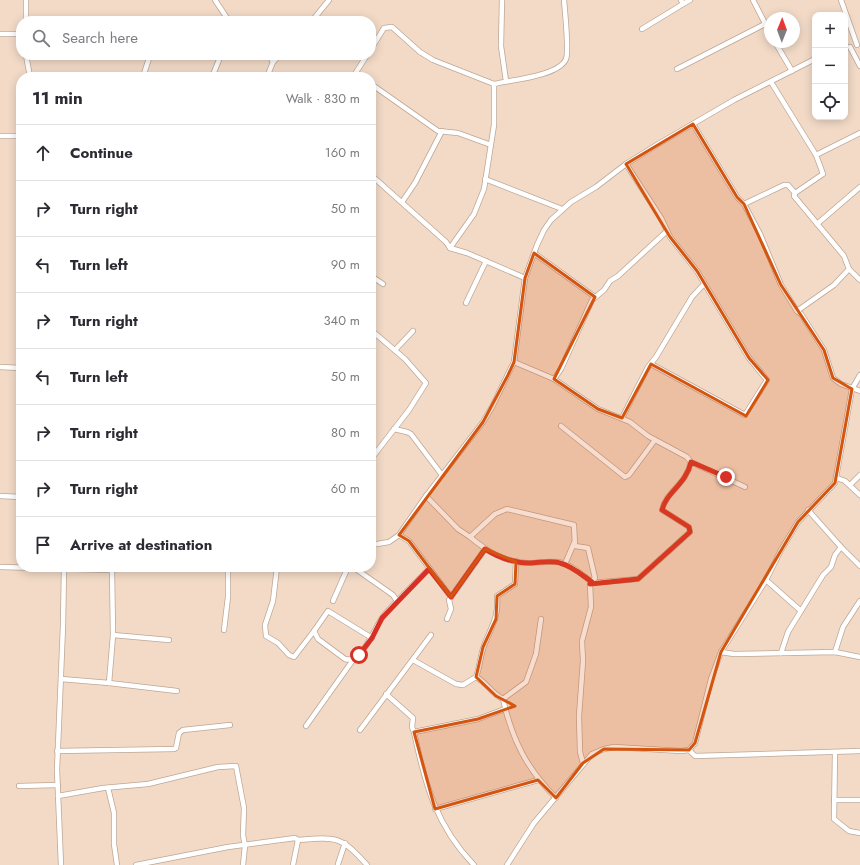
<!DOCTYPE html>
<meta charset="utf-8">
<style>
body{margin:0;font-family:Jost,sans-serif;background:#f7f7f7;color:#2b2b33}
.controls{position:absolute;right:12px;top:12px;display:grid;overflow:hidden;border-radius:8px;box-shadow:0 2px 10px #0003}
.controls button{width:36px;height:36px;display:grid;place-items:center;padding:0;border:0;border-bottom:1px solid #e1e1e2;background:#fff;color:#2b2b33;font:20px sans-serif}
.compass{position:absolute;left:764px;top:12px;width:36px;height:36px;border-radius:50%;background:#fff;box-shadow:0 2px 10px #0003;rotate:1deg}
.stop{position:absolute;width:12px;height:12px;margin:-9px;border:3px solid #d93025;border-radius:50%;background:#fff}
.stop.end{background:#d93025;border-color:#fff;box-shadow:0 1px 4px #0008}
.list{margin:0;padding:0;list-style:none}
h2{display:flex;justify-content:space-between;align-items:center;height:52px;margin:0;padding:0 16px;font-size:17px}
h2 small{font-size:13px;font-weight:400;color:#7c7c81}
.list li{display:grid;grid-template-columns:26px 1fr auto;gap:12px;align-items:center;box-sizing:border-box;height:56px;padding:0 16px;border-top:1px solid #e1e1e2}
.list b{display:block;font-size:15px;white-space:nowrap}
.list em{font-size:13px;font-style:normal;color:#7c7c81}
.icon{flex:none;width:22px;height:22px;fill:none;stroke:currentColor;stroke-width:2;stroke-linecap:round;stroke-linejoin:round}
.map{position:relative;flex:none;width:860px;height:865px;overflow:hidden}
.search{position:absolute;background:#fff;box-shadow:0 2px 10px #0003;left:16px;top:16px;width:360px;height:44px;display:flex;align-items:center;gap:10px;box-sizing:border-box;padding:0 14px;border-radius:16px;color:#7c7c81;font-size:15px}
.panel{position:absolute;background:#fff;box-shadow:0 2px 10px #0003;left:16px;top:72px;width:360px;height:500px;border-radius:16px}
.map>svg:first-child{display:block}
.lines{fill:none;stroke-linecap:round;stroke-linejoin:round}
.minor-casing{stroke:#bea795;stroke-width:6}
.minor{stroke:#fff;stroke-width:4.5}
.route{stroke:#d93025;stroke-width:5}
.marked{fill:#d5540e;fill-opacity:0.2;stroke:#d5540e;stroke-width:3;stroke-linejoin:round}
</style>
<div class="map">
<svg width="860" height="865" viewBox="0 0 860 865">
<rect width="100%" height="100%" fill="#f2dac7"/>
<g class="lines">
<!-- minor casing -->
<g class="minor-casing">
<g id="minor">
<path d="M215,0L229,21"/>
<path d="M502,0L501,46L506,81"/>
<path d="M681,0L683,4L690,0"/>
<path d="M753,0L770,33"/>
<path d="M841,0L857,45"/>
<path d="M26,21V0"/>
<path d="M312,21L329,0"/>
<path d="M642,29L683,4"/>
<path d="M0,34H21"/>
<path d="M775,42L792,71"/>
<path d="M850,47L860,66"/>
<path d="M371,49L384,28L392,27L420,52L433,60L494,84V125L484,189L474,214L450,248"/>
<path d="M26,55L30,77"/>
<path d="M269,55L273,62"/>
<path d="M677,69L765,24"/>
<path d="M143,77L150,55"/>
<path d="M212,77L221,55"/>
<path d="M267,77L273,62L280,55"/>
<path d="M353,77L367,55"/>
<path d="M771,82L816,155L823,174L795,193L794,196L844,256L849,269L834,285L797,311L801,314L824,350L833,378L841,384L860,391"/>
<path d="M371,84L438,131L458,133L491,145"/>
<path d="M494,84C511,80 559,76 566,59C569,52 565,11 564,0"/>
<path d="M693,124L737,197L744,204"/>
<path d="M0,136H21"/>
<path d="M816,155L860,133"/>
<path d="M626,164L661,218L670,237L697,271L749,358L767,380L745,415L651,364"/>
<path d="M371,175L446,242L450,248L467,253L525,278"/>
<path d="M485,179L562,209"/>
<path d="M795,193L788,185H784L744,204L760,234L781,285L797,311"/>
<path d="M402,202L415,183L442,131"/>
<path d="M817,224L860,187"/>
<path d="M534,253L595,297"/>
<path d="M849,269L860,280"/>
<path d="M371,276L383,284"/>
<path d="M466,303L486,261"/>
<path d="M371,330L405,359L426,383L409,410L371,459"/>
<path d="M395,350L413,331"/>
<path d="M514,362L554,379L598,409L630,422L648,436L687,457L691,462C686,485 666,491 662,510L689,527L690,532L638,579L591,583"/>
<path d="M0,367L21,368"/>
<path d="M554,379L561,369L592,300L604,290L610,281L618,276L667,231"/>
<path d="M622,418L648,367L656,357L692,297L704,284"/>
<path d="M561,426L625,477L629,475L655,440"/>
<path d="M394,429L407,432L411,434L442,475"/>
<path d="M691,462L745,487"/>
<path d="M837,478L845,481L860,495"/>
<path d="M850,485L860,475"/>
<path d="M0,496L21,497"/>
<path d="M426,496L458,529L470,537L495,514L507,509L574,525L575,546L588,548L595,578L590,583L591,607L582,641L583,661L579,716L580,752L583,763"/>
<path d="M808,510L841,547L860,566"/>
<path d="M399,535L409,541L451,597L449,600L451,609L447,619"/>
<path d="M470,537C487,551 504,562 527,563C537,563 548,561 558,562C571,564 582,575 592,582"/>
<path d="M371,545L389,542L399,535L426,496L483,422L492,407L514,362L525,278L537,245L544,230L551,220L571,202L596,187L626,164L660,143L734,100L815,59"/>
<path d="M516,561L515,584L497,596C499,618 491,627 484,646C480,656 480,667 476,677C487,683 492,694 503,699C512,740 527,769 556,798"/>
<path d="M565,564L574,543"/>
<path d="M0,567L112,570L127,567"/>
<path d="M277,567L273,601L265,625L266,636L278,643L289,655L294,657L314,631L318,639L345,659C362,664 374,629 382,618C386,612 392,606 397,601L393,595L353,567"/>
<path d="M766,580L801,611"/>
<path d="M451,597L485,549"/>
<path d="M333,601L348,567"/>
<path d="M397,601L429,569"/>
<path d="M224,630L228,597V567"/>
<path d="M314,631L328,611L372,638"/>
<path d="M113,635L169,640"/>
<path d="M721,652L734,654L835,652L860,657"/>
<path d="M835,652L843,627L860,601"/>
<path d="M781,653L788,632L823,575L831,567L835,555L841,547"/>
<path d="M413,660L456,684L463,685L476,677"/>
<path d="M61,679L109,683L113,635L112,570"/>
<path d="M109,683L177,691"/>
<path d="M386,694L413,718L412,727L414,732"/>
<path d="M503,699L526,682L536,654L541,619"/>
<path d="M306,726L353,660"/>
<path d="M360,730L431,635"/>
<path d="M689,750L695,756L860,751"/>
<path d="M57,751L174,749L176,748L179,733L183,730L230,725"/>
<path d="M835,752L834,819L849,831L860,833"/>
<path d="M19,786L58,785"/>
<path d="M108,788L114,813V844L117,865"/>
<path d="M58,796L103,788L148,784L218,767L236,766L244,808L243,835L245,846L243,865"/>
<path d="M834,800H860"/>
<path d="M435,809L538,780"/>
<path d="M298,840C337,837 341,836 367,865"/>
<path d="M338,864L345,843"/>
<path d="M61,865L57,770L63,626L64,567"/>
<path d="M136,865L228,847L295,838L298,840L293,865"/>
<path d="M474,865C436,826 425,784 414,732L478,719L505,709"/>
<path d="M507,865L534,823L592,754L604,749L614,747L681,751L689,750L695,743L711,679L721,652L766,580L781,550L798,522L835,483L852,389L860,375"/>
</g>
</g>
<!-- minor -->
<use href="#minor" class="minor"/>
</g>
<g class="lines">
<!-- route -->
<path class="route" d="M359,655L372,638L382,618L429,569L451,597L485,549C498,557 514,563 529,563C539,563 551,560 560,563C572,566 582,575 592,582L590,584L638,579L690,532L689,527L662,510C666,492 686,485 691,462L726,477"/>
</g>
<!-- marked area -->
<path class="marked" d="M693,124L737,197L744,204L781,285L824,350L833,378L852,389L835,483L798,522L721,652L695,743L689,750L604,749L583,763L556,798L538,780L435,809L414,732L478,719L515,706L496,696L476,677L483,647L496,619L497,596L515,584L516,562L485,549L451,597L409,541L399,535L483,422L508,375L514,362L525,278L534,253L595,297L554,379L598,409L622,418L651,364L746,416L768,380L749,358L697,271L670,237L626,164Z"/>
</svg>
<div class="controls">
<button>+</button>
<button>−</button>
<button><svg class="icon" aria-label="locate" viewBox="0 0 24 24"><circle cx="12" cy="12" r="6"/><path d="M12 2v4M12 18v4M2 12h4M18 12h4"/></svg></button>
</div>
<svg class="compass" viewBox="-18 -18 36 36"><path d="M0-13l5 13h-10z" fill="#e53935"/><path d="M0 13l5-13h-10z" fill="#7c7c81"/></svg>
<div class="stop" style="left:359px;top:655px"></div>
<div class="stop end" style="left:726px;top:477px"></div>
<div class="search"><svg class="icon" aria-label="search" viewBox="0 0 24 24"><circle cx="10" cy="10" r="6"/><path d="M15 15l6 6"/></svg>Search here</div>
<section class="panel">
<h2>11 min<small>Walk · 830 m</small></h2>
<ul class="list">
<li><svg class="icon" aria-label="ahead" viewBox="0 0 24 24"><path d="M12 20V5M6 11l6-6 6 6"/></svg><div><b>Continue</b></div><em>160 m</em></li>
<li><svg class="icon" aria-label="right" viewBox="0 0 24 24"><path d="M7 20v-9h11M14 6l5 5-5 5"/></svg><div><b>Turn right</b></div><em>50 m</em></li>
<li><svg class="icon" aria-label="left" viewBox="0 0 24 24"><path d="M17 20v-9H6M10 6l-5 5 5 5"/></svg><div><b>Turn left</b></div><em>90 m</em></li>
<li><svg class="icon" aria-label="right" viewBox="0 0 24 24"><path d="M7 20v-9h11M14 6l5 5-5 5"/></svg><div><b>Turn right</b></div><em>340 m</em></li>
<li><svg class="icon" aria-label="left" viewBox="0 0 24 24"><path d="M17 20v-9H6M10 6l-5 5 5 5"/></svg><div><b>Turn left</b></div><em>50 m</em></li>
<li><svg class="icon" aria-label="right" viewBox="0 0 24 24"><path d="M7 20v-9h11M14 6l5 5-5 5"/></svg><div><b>Turn right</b></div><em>80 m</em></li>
<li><svg class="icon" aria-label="right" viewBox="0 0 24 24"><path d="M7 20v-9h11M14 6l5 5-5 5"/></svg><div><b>Turn right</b></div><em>60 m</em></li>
<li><svg class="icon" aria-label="arrive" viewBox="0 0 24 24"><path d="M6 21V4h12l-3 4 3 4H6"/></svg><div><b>Arrive at destination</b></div></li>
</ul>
</section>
</div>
